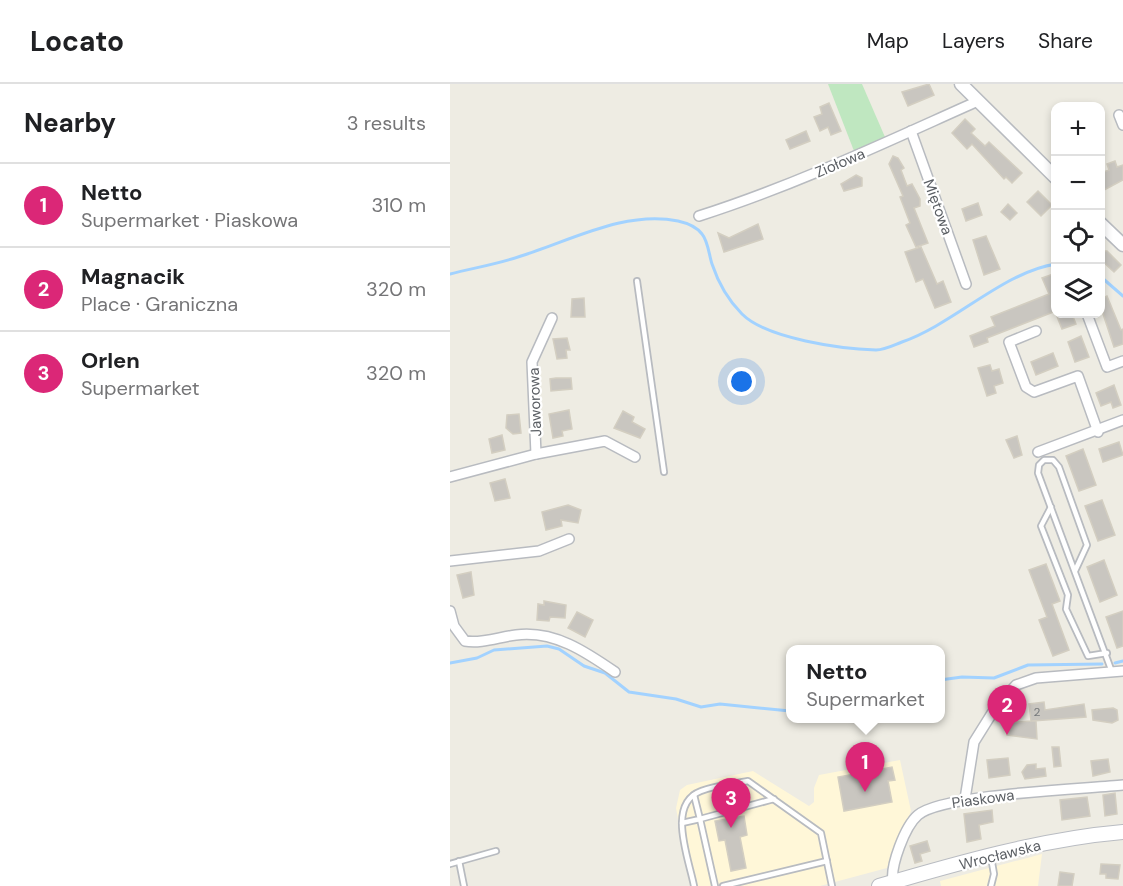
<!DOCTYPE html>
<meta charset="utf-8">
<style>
body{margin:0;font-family:"DM Sans",sans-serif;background:#f2f2f2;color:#202124}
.controls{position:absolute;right:18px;top:18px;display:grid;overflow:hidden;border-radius:12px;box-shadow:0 3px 9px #0003}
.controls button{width:54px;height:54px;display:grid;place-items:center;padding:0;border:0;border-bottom:2px solid #e0e0e0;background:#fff;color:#202124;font:30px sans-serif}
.you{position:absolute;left:292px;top:298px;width:21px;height:21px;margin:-15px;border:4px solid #fff;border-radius:50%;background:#1a73e8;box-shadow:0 0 0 9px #1a73e833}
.badge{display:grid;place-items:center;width:39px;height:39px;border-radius:50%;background:#db2777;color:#fff;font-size:20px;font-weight:700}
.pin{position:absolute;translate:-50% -50px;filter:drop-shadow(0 2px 3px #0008)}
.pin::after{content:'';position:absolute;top:32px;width:21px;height:18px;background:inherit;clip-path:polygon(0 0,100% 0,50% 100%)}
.popup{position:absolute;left:336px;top:561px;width:159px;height:78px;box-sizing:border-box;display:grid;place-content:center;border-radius:12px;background:#fff;filter:drop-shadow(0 2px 4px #0005);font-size:20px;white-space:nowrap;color:#757577}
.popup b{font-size:22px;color:#202124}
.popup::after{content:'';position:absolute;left:50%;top:100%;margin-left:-12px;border:12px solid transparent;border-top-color:#fff}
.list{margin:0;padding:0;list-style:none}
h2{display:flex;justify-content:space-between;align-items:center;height:78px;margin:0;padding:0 24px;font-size:26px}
h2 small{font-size:20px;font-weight:400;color:#757577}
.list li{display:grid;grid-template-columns:39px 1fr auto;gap:18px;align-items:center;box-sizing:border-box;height:84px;padding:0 24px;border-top:2px solid #e0e0e0}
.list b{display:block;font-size:22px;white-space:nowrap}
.list p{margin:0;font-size:20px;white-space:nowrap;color:#757577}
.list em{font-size:20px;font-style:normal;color:#757577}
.icon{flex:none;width:33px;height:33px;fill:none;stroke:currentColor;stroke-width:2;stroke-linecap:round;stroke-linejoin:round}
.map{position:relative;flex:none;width:673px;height:802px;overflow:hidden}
header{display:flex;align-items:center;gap:36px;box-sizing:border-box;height:84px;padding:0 30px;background:#fff;border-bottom:2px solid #e0e0e0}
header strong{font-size:28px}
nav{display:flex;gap:33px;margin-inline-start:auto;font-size:21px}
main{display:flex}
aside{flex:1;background:#fff}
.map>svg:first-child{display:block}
.commercial{fill:#fff7d8}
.green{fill:#bfe7c0}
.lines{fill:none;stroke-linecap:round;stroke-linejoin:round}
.stream{stroke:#a2d2ff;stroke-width:3}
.building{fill:#c9c6c0;stroke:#d3cec1;stroke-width:1.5}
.service-casing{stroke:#b8bbc0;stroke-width:8}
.minor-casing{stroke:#b8bbc0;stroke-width:12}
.tertiary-casing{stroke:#b8bbc0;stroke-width:15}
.secondary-casing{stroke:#b9bcc2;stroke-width:16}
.service{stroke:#fff;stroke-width:4.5}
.minor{stroke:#fff;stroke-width:9}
.tertiary{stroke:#fff;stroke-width:12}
.secondary{stroke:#fff;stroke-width:14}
.labels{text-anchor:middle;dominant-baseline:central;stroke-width:4.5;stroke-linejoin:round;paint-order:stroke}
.number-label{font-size:12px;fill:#76797b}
.street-label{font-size:15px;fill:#5b5f64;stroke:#fff}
</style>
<header>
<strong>Locato</strong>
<nav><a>Map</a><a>Layers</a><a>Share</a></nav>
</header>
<main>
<aside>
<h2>Nearby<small>3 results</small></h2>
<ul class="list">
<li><span class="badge">1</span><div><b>Netto</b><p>Supermarket · Piaskowa</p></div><em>310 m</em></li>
<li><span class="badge">2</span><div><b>Magnacik</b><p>Place · Graniczna</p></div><em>320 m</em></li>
<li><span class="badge">3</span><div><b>Orlen</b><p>Supermarket</p></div><em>320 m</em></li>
</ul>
</aside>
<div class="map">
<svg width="673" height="802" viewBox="0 0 673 802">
<rect width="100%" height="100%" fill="#eeece3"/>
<!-- commercial -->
<g class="commercial">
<path d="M450,676L461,727L437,784L370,802H240L226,724L230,706L237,701L303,687L359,722L364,718V704L369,691Z"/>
<path d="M592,770L588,802H491L490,797Z"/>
</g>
<!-- green -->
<path class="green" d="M378,0H412L435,53L404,67Z"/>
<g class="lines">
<!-- stream -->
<g class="stream">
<path d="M0,190C23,184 48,180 71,172C120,157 175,126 228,137C237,139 246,142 252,150C258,157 259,171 262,180C268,198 278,216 292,230C317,255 392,265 426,266C435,266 444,261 452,258C504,240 553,188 606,180"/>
<path d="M650,192L673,212"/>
<path d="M0,579L27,574L44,566L97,562L109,565L134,582L155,589L179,608L226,615L251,623L270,620L340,627"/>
<path d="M665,579L673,577"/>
<path d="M490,596L512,593L544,594L578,581L652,580"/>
</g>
</g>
<!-- building -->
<g class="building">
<path d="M479,0L484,11L458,22L452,8Z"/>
<path d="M379,19L391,47L381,51L378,43L370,47L364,33L372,30L370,23Z"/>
<path d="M515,35L525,45L521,49L535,62L539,58L572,89L562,99L556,93L554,95L522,60L517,65L502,49Z"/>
<path d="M356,47L360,57L340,65L336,56Z"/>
<path d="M443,72L448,74L454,84L451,86L457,102L462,100L470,115V122L464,124L478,159L466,163L456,141L460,139L450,113L453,112L439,80Z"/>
<path d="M665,77L667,83L673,81V96L654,106L651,89L659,86L657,80Z"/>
<path d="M406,91L412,94V102L394,107L391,100Z"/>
<path d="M588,107L602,121L591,132L577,118Z"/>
<path d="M528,119L532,131L516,137L512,125Z"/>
<path d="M558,120L567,129L560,136L551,128Z"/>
<path d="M308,140L313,155L274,168L268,149L279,154Z"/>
<path d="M536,152L550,185L534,191L523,156Z"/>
<path d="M471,163L487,200L493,197L501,218L485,224L473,195L466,198L455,168Z"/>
<path d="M651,167H657L671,181L664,188L651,176Z"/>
<path d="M606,189V227L537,254L538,258L524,263L520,252L545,242L541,233L599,210L592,194Z"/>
<path d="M657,212L671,246L673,245V260L664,263L651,224V215Z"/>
<path d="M134,214L135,233H121L122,215Z"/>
<path d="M606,230H622L626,240L612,245Z"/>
<path d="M631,252L639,273L625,278L618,258Z"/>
<path d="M117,254L120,266H116L117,274L107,275L103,255Z"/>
<path d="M603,269L608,282L586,291L581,278Z"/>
<path d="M540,281L542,287L549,285L553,299L544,302L546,309L537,312L528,284Z"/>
<path d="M106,294H121L122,305L101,307L100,295Z"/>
<path d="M664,301L671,321L663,324L661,318L651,322L646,309Z"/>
<path d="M119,326L122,345L112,347L113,352L103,354L99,330Z"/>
<path d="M173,327L184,333L182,338L195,345L190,354L164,344Z"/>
<path d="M69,330L71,349L63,350L56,344L57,331Z"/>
<path d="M52,351L55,366L42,369L39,355Z"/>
<path d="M567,352L572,371L564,374L556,356Z"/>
<path d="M669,358L673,371L653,378L649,365Z"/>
<path d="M633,365L646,401L629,407L616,372Z"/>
<path d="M55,395L60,414L45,417L40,399Z"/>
<path d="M652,416L665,451L648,457L635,422Z"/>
<path d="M118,421L131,426L128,439L111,436L112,442L96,446L92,428Z"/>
<path d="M654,476L667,511L650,518L637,483Z"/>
<path d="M596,480L610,517L602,520L619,566L603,572L589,536L597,533L579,486Z"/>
<path d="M21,488L24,511L13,514L7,491Z"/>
<path d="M94,517L116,521L115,534L100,533L99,537L87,536L88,520L94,521Z"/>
<path d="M673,527V562L667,564L656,533Z"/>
<path d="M127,528L143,536L135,553L118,544Z"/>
<path d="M594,618L595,626L634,620L636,633L582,637H586L587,655L557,651L556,639L581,637L579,620Z"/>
<path d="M663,624L667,626L668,636L662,639L643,636L642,626Z"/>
<path d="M602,663H609L611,682L604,683Z"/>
<path d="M558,674L560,691L539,694L537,676Z"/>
<path d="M658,675L660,688L643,692L641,677Z"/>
<path d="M586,680V685L595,684L596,692L575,695L572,688L577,681Z"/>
<path d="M442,683L445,696L438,697L442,718L394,727L388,693Z"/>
<path d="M283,708L285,720L268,722L266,711Z"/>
<path d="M665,709L667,730L655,732L653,711Z"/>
<path d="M637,713L640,732L612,736L610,716Z"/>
<path d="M542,726L543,738L529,741L531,755L517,758L514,730Z"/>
<path d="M294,732L297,751L290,753L296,784L281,787L275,756L269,757L265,737Z"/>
<path d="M477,757L480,767L470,770L472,777L465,779L460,762Z"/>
<path d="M651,780L670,781L668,795L656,794V790H650Z"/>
<path d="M610,788L624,790L622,802H608Z"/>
</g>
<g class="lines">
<!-- service casing -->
<g class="service-casing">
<g id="service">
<path d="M187,197L214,388"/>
<path d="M601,423L591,442L618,511L616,525L638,572L657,569"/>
<path d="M625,487L637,461L609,383L603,376H594L589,381L588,389L662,588"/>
<path d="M232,739L250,735L244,711"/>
<path d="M9,777L14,802"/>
<path d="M0,780L46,767"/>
<path d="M244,802C239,775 216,720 251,707C266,701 283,700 298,697L371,749L382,802"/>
<path d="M265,802L250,735L324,715"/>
<path d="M273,802L377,777"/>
<path d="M541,802L544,790L541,773"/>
</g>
</g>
<!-- minor casing -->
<g class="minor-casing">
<g id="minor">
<path d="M669,31L673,41"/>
<path d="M461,47L516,200"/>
<path d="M249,132C346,101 436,58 528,17"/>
<path d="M637,230L657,283L673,277"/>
<path d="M586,247L559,258L576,303L584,308L628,292L648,348"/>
<path d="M588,368L673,336"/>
<path d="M86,370L82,278L102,234"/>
<path d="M0,393L86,370L155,357L185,373"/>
<path d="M0,477L89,467L119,455"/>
<path d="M0,527L4,542L15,557C31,560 49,553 66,551C104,546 136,568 165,588"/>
<path d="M515,715L524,658L544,626L566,601L586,594L673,587"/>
<path d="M443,798C440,782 455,742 468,731C493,710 634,705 673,701"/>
</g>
</g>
<!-- tertiary casing -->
<g class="tertiary-casing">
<g id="tertiary">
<path d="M511,0L606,94"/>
<path d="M650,139L673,161"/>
</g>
</g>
<!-- secondary casing -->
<g class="secondary-casing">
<path id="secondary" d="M429,802C508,779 591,755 673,748"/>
</g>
<!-- service -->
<use href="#service" class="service"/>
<!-- minor -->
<use href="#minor" class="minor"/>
<!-- tertiary -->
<use href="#tertiary" class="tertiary"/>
<!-- secondary -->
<use href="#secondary" class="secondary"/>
</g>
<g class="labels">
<!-- number labels -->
<g class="number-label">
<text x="587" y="628">2</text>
</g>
<!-- street labels -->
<g class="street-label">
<text transform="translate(390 79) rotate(-23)">Ziołowa</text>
<text transform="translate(488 123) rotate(70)">Miętowa</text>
<text transform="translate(85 318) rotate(-92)">Jaworowa</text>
<text transform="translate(533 715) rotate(-8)">Piaskowa</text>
<text transform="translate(550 771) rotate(-14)">Wrocławska</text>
</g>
</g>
</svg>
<div class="controls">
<button>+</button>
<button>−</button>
<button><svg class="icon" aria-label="locate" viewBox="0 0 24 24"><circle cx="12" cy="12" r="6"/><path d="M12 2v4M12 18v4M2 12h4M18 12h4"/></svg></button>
<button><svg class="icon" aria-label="layers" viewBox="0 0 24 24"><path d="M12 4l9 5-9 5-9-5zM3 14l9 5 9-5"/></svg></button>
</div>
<div class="you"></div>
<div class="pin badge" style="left:415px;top:708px">1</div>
<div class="popup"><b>Netto</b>Supermarket</div>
<div class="pin badge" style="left:557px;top:651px">2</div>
<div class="pin badge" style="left:281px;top:744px">3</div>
</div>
</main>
